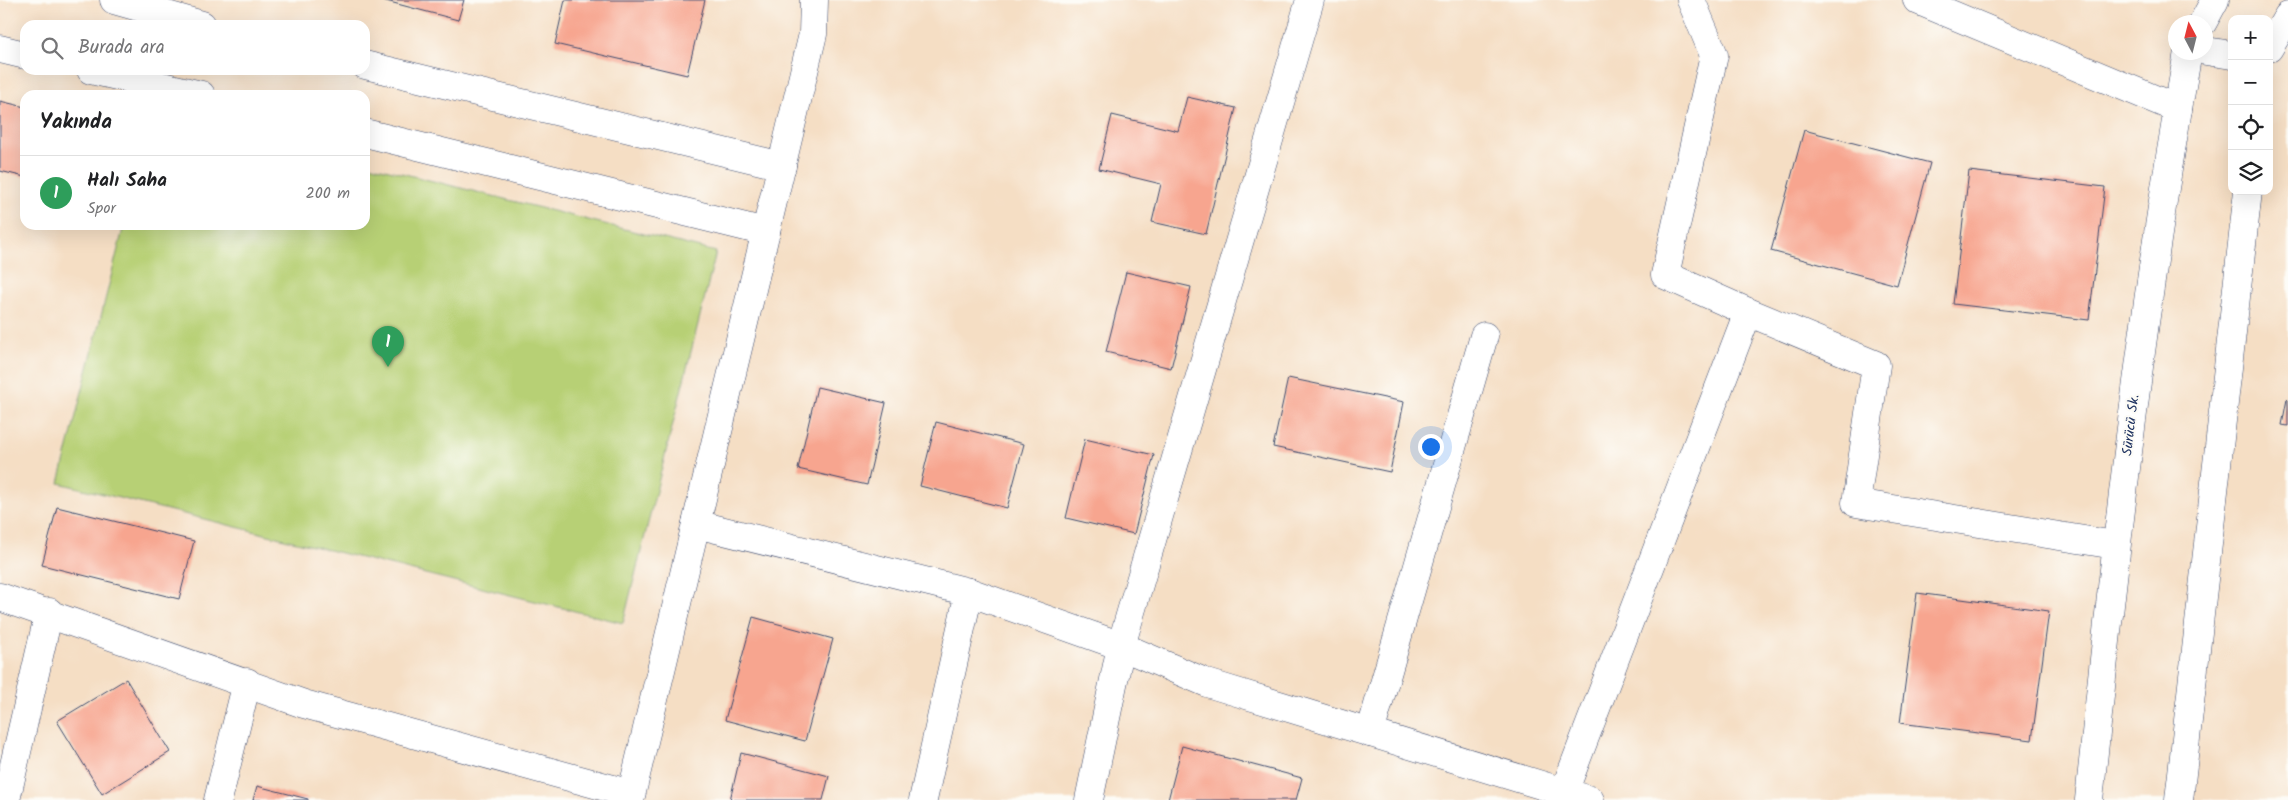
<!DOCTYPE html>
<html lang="tr">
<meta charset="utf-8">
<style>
body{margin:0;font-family:Kalam,sans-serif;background:#f2f2f2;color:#202124}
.controls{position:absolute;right:15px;top:15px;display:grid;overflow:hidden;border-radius:10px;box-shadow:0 5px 20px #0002}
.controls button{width:45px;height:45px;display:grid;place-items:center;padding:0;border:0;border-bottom:1px solid #e0e0e0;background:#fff;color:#202124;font:25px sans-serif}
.compass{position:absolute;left:2168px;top:15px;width:45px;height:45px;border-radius:50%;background:#fff;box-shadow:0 5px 20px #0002;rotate:353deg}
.you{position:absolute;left:1430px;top:446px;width:18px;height:18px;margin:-12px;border:4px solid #fff;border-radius:50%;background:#1a73e8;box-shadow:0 0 0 8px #1a73e833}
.badge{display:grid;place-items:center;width:32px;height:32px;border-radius:50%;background:#111827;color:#fff;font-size:16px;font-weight:700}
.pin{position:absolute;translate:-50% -41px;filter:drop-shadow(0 1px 2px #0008)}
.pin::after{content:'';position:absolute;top:26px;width:18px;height:15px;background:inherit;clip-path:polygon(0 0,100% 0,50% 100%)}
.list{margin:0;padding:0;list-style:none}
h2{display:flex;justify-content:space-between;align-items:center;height:65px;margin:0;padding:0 20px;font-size:21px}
h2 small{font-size:16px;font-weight:400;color:#757577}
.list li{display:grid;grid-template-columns:32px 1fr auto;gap:15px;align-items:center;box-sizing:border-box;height:75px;padding:0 20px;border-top:1px solid #e0e0e0}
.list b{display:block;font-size:19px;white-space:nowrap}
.list p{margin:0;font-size:16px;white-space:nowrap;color:#757577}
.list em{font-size:16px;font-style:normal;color:#757577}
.icon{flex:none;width:28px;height:28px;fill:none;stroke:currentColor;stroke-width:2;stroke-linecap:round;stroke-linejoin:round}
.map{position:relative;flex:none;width:2288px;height:800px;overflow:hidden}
.search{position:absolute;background:#fff;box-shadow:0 5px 20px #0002;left:20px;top:20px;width:350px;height:55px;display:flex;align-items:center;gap:12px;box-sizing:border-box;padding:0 18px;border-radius:15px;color:#757577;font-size:19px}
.panel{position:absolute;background:#fff;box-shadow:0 5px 20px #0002;left:20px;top:90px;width:350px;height:140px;border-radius:15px}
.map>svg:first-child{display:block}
.garden{fill:#b7d075;stroke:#69806a}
.building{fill:#f7a58f}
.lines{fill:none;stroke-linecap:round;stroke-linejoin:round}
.minor-casing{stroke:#3c496d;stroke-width:29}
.minor{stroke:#fff;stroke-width:28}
.labels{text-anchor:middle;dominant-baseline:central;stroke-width:4.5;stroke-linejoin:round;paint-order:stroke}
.street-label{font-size:14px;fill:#1b2f5e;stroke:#fdfcf7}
</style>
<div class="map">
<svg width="2288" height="800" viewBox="0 0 2288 800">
<rect width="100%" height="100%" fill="#fdfcf7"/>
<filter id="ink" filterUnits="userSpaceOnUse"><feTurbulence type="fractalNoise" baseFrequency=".02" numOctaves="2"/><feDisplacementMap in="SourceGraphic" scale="10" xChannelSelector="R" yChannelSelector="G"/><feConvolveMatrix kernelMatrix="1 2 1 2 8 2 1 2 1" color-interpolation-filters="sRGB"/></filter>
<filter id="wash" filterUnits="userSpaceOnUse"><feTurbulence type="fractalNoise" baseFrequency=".0096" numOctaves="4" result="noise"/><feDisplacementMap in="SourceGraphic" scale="20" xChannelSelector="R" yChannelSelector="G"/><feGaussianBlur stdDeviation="1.12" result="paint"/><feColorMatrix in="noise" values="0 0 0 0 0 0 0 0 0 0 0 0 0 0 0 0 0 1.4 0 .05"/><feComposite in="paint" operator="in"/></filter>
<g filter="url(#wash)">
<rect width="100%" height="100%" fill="#f5dec4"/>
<!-- garden -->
<path class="garden" d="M365,164L716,252L623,623L59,483L124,225H365Z"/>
<g id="blocks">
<!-- building -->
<g class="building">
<path d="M382,0H464L458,20Z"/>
<path d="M565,0H705L687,75L555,44Z"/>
<path d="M1187,97L1236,108L1206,234L1152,222L1161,184L1099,169L1112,115L1178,131Z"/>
<path d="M0,101L25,107V177L0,171Z"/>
<path d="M1804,130L1930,163L1897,285L1771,251Z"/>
<path d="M1969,171L2105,187L2089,320L1953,304Z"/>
<path d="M1126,272L1191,287L1171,368L1106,352Z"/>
<path d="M1288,378L1404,402L1390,472L1273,447Z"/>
<path d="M817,387L886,403L867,485L798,469Z"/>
<path d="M2287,399L2288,400V426L2282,425Z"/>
<path d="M936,422L1024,444L1007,508L920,486Z"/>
<path d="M1085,439L1154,455L1134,534L1066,518Z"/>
<path d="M57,507L194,541L179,599L42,565Z"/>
<path d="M1917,593L2049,611L2032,740L1900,723Z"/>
<path d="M753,617L833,639L805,741L725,720Z"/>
<path d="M126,679L170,752L102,794L57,721Z"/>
<path d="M1182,746L1302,778L1296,800H1168Z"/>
<path d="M741,753L829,776L823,800H730Z"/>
<path d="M257,786L308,799V800H253Z"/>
</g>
</g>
</g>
<g filter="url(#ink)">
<use href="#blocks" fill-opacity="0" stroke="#3c496d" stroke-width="1"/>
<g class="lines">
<!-- minor casing -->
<g class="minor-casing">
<g id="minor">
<path d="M114,0L202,25"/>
<path d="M1691,0L1714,55L1665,275L1748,312L1876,365L1856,503L2115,545"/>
<path d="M1917,0L2178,109"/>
<path d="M2203,22L2215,0"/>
<path d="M2269,48L2288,16"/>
<path d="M0,49L25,55"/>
<path d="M2206,51L2232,55"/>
<path d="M365,65L782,166"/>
<path d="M91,70L201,95"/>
<path d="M365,133L766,232"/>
<path d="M696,524L969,592L1121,646L1310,0"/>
<path d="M0,597L304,704L631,794"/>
<path d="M1370,733L1484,336"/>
<path d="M1564,792L1748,312"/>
<path d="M6,800L49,612"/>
<path d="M218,800L247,682"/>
<path d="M630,800L813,34L814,0"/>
<path d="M923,800L969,592"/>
<path d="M1089,800L1121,646L1207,683L1590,800"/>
<path d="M2089,800C2115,550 2143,300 2188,52"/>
<path d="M2179,800L2248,191"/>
</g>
</g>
<!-- minor -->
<use href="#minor" class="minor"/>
</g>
</g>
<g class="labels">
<!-- street labels -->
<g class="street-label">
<text transform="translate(2131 425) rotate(-83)">Sürücü Sk.</text>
</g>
</g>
</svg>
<div class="controls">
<button>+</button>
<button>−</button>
<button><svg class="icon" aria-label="locate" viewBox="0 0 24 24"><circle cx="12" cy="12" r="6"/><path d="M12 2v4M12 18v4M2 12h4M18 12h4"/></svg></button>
<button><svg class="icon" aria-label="layers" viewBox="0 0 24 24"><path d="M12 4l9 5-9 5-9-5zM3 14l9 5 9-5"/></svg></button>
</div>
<svg class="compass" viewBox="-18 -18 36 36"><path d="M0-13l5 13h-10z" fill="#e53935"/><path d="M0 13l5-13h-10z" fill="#757577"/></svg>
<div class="you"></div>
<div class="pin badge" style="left:388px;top:367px;background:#2e9e5b">1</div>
<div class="search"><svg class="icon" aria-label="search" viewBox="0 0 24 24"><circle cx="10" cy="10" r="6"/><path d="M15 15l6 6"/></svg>Burada ara</div>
<section class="panel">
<h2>Yakında<small></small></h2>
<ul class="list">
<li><span class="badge" style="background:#2e9e5b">1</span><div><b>Halı Saha</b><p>Spor</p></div><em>200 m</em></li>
</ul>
</section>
</div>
